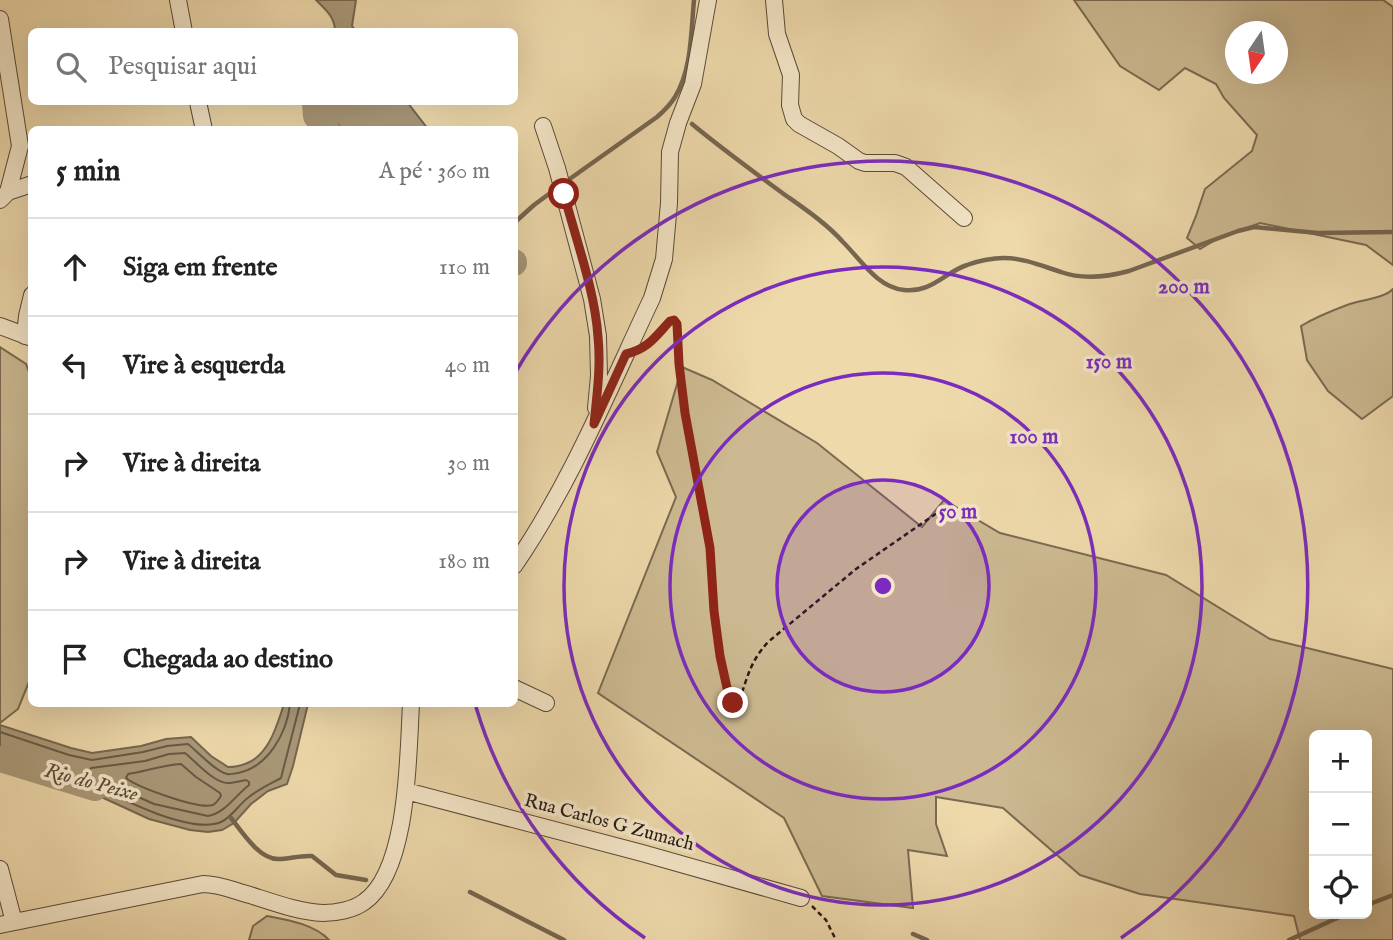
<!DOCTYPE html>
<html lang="pt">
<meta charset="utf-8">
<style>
body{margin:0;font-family:"IM FELL English",serif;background:#f2f2f2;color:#222}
.controls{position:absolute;right:21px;bottom:21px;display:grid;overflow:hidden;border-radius:10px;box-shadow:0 7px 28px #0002}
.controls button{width:63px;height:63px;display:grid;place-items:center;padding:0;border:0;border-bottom:2px solid #e0e0e0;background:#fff;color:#222;font:35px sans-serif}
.compass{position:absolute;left:1225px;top:21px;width:63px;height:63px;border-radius:50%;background:#fff;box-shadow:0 7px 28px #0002;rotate:193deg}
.stop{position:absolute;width:21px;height:21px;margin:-16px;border:5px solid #8f2418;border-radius:50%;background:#fff}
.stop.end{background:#8f2418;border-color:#fff;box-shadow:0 2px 7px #0008}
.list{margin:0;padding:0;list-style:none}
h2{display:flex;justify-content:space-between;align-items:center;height:91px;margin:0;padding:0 28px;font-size:30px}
h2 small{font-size:23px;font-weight:400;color:#767676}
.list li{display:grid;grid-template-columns:46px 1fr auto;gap:21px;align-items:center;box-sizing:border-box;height:98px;padding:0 28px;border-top:2px solid #e0e0e0}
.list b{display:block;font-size:26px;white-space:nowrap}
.list em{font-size:23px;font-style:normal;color:#767676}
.icon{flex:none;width:38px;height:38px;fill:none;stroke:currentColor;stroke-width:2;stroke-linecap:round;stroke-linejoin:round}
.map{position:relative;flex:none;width:1393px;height:940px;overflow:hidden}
.search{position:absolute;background:#fff;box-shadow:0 7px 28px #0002;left:28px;top:28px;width:490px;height:77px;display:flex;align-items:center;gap:18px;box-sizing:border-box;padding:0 24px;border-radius:10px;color:#767676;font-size:26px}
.panel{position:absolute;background:#fff;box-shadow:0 7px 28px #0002;left:28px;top:126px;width:490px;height:581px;border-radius:10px}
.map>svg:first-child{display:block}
.green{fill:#ccb991;stroke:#7a6a52;stroke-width:2;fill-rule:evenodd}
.water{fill:#aa9878;stroke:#766650;stroke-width:2}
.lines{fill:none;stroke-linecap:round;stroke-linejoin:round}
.shore{stroke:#685a46;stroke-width:2}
.stream{stroke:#766650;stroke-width:4.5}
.river{stroke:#aa9878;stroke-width:26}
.street-casing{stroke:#594a3a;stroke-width:18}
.path{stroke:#271b14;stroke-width:2.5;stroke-dasharray:5 3.5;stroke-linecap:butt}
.street{stroke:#f4e6c8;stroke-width:16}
.route{stroke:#8f2418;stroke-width:9}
.ring{fill:none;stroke:#7b2cbf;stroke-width:3.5}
.labels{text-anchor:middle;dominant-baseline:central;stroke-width:7;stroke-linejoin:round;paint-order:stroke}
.street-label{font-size:19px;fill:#271b14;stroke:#f4e6c8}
.water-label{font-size:21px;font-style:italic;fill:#5b4d3c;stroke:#f4e6c8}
.centre{fill:#7b2cbf;stroke:#f4e6c8;stroke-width:3.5}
.ring-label{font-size:21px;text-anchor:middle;font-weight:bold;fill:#7b2cbf;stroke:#f4e6c8;stroke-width:7;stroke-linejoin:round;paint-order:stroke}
</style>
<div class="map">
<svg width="1393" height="940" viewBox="0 0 1393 940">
<rect width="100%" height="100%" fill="#eed9ab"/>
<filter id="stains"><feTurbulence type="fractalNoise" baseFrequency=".00286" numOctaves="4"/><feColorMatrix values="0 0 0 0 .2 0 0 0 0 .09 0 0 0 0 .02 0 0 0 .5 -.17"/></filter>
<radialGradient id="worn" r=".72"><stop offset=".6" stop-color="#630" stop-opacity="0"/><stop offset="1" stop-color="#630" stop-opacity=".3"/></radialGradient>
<path class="green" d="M1074 0H1383L1393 7V265L1366 245 1260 223 1217 239 1200 249 1187 238 1196 216 1205 189 1252 151 1257 135 1224 98 1216 84 1185 68 1159 90 1120 66ZM1236 32H1278V74H1236Z
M1393 289V396L1362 419 1328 391 1307 360 1301 326C1316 317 1331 311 1347 305 1360 300 1385 298 1393 289Z
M0 347 26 364 32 380 31 677 18 709 0 723Z
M682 367 712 380 817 443 922 527 944 500 1000 533 1166 575 1270 639 1393 669V940H1300L1294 916 1140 894 1080 875 1003 808 936 797V824L947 856 908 850 913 908 822 896 784 818 598 693 676 497 657 452ZM1314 735H1367V914H1314Z
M267 916C288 920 314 924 329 940H249L253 926Z"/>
<path class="water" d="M316 0H356L352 26 356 31H335C335 17 325 9 316 0Z
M321 102H407L428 129H342L324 109Z
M284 704H308L293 766 287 784 268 791 251 804 234 823 222 830 208 832 190 830 149 819 58 777 0 765V725L71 748 92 753 141 746 166 739 191 737 211 756 228 767C234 767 240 766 245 764 269 756 277 725 284 704Z"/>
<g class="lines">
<path class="shore" d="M0 732 69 755 92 760 143 752 167 746 188 744C198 752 216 772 227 774 229 775 235 773 238 773 268 767 287 733 290 704
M185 753C196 762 214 783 228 783 234 783 240 781 246 780L249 782V785C235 796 225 813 208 816L154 804 107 783 89 773 91 768 145 761 169 754Z
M0 759C15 760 51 766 64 771 97 786 186 837 221 822 232 817 239 804 249 797 259 789 270 784 281 778L300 704
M181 764 196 777 220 793 221 796C218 800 217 803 213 805 199 810 137 787 126 778L128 774C146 771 163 765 181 764Z"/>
<path class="stream" d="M692 124C721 148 751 170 781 192 802 207 825 222 843 242 861 260 877 287 904 290 932 293 945 272 967 265 977 261 993 258 1004 258 1024 258 1042 266 1061 272 1083 280 1107 277 1129 271L1238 231 1254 227 1318 233 1393 232
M564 183 657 117C664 111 670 105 675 97 692 69 691 31 694 0
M514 223 534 205 557 188
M231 818C242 832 259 859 278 859 289 859 301 855 312 856L336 875 366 880
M470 892 564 940
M1367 905 1393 895
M913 934 927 940
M1289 940 1346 914"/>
<path class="river" d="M315 102 316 116 327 130
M514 262V263
M0 759 95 788"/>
<g class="street-casing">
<path id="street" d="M178 0 184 32
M774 0 777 34 791 75 790 105 794 119 799 124 838 146 859 161 865 163H895L906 167 964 218
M0 19 20 146 8 192
M198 102 204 130
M543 126 557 168 592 299 598 336 599 376 596 408
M0 200 8 192 32 184
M0 326 32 338
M25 336 27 316 32 295
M514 566C571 483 609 389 652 298L664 259 669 203 670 152 678 123 693 84 708 0
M514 688 546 703
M406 791 642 853 801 898
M0 869 14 922
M0 925 203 884C220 884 234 891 250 895 272 902 299 912 323 913 336 913 353 910 364 902 409 871 408 754 411 704"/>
</g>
<path class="path" d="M648 345 670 321H676L678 327 679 364 685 413 710 548 714 611 720 656 729 697 733 703 739 701C748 676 750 662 768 642L856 569 937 513
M812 906 826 920 836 940"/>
<use href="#street" class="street"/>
</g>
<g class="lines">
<path class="route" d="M564 194C576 240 595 291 598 337 601 366 597 395 594 424L626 354C648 349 655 337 670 321L674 320 677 324 679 364 685 413 710 548 714 611 720 656 729 697 733 703"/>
</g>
<circle cx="883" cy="586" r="106" fill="#7b2cbf" fill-opacity=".12"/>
<g class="ring">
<circle cx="883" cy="586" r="106"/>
<circle cx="883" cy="586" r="213"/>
<circle cx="883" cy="586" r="319"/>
<path d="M645 938A425 425 0 0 1 476 707M515 373A425 425 0 1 1 1121 938"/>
</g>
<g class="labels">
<g class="street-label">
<text transform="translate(609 823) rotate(15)">Rua Carlos G Zumach</text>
</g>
<g class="water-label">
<text transform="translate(91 783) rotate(15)">Rio do Peixe</text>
</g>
</g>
<circle cx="883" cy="586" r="10" class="centre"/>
<g class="ring-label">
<text x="1184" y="293">200 m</text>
<text x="1109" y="368">150 m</text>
<text x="1034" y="443">100 m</text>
<text x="958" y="518">50 m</text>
</g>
<rect width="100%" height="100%" filter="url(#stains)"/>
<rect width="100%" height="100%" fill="url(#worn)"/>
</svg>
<div class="controls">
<button>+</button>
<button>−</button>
<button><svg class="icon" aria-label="locate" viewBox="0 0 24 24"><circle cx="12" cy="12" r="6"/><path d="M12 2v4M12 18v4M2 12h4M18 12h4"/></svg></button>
</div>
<svg class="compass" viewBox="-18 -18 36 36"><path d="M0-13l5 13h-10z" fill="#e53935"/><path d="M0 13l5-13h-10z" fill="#767676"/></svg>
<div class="stop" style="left:564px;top:194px"></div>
<div class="stop end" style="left:733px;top:703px"></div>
<div class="search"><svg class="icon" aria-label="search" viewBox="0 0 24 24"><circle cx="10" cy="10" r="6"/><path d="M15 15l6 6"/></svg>Pesquisar aqui</div>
<section class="panel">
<h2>5 min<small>A pé · 360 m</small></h2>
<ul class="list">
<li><svg class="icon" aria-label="ahead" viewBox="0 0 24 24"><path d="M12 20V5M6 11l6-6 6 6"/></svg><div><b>Siga em frente</b></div><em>110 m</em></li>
<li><svg class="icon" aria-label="left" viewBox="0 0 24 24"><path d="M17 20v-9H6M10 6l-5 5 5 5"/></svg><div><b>Vire à esquerda</b></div><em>40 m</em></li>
<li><svg class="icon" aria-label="right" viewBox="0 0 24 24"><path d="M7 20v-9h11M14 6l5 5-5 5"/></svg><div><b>Vire à direita</b></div><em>30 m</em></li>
<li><svg class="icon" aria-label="right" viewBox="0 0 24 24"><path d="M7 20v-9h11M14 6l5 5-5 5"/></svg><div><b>Vire à direita</b></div><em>180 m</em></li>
<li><svg class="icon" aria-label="arrive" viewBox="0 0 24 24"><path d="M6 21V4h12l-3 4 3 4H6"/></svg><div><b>Chegada ao destino</b></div></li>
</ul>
</section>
</div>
